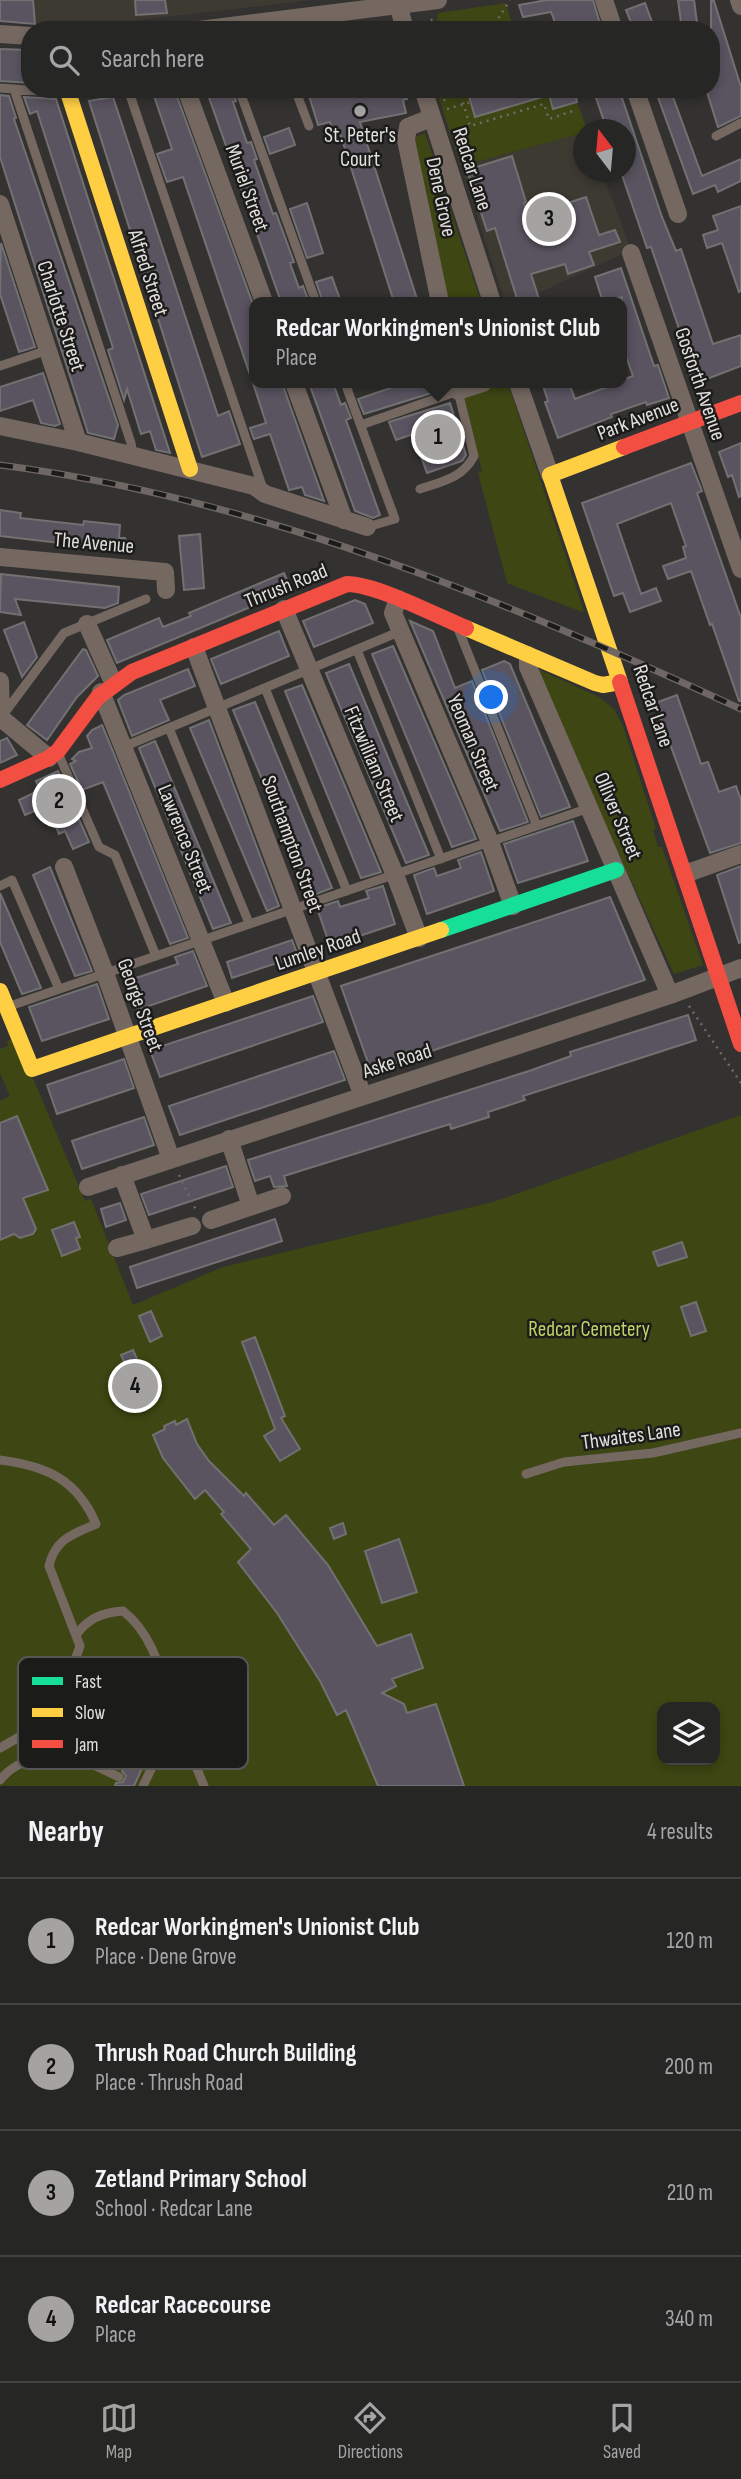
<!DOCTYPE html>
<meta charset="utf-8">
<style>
body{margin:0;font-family:"Sofia Sans Condensed",sans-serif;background:#2e2e2d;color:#f1f3f6}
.controls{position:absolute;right:21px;bottom:21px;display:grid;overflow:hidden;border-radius:14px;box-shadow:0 4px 10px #0003}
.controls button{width:63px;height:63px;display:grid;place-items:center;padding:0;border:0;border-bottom:2px solid #424342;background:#262625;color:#f1f3f6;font:35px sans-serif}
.compass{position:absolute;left:573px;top:119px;width:63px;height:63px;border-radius:50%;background:#262625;box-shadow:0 4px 10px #0003;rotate:344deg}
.you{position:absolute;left:492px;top:698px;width:24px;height:24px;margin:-18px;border:5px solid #fff;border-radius:50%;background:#1a73e8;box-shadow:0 0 0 10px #1a73e833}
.badge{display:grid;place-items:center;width:46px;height:46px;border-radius:50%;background:#a4a3a1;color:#111;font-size:23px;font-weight:700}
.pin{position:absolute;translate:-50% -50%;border:4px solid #fff;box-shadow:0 2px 7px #0006}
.popup{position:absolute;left:249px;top:297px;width:378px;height:91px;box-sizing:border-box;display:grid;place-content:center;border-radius:14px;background:#262625;filter:drop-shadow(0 2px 5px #0005);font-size:23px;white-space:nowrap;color:#a4a5a7}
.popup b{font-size:26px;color:#f1f3f6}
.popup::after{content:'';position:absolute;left:50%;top:100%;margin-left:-14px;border:14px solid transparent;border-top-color:#262625}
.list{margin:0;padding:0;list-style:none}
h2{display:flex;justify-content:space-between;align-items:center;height:91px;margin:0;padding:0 28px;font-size:30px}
h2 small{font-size:23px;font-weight:400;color:#a4a5a7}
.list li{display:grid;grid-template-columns:46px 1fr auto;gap:21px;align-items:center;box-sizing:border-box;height:126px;padding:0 28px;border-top:2px solid #424342}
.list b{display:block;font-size:26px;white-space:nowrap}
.list p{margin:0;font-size:23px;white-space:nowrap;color:#a4a5a7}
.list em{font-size:23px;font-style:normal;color:#a4a5a7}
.icon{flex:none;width:38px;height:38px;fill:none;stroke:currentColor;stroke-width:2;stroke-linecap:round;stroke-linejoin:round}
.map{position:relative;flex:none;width:741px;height:1786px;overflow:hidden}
.search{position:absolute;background:#262625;box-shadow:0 4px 10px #0003;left:21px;right:21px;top:21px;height:77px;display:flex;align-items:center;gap:18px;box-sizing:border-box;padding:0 24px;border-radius:28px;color:#a4a5a7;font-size:26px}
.sheet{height:595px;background:#262625}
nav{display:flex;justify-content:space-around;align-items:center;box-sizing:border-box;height:98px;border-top:2px solid #424342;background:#262625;font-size:19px;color:#a4a5a7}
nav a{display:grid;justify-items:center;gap:4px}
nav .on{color:#a4a3a1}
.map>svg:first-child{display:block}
.built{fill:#3d3a32}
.green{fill:#3e4613;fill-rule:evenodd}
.building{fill:#595460;stroke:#727172;stroke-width:2}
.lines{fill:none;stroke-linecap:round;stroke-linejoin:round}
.path{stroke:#736a66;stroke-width:2.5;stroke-dasharray:2 5;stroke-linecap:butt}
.lane{stroke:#746861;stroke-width:9}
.street{stroke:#746861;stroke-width:18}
.fast{stroke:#16e098;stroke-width:16}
.slow{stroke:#ffcf43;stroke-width:16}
.jam{stroke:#f24e42;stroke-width:16}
.rail-casing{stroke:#6e6763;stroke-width:7}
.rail{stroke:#1b1b19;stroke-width:4.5;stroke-dasharray:13;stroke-linecap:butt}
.poi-dot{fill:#a4a3a1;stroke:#1b1b19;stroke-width:2.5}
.labels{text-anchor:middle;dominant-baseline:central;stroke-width:5;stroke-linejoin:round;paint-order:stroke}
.poi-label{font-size:21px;fill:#e1e0de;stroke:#1b1b19}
.street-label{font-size:21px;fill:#e1e0de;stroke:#1b1b19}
.park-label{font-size:21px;fill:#bfd363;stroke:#1b1b19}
.key{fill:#1b1b19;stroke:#565654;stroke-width:2}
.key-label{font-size:19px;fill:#e1e0de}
</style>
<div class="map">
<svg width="741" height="1786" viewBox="0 0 741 1786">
<rect width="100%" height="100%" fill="#333231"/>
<path class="built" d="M0 0H312L85 26 0 21Z
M583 133 584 172H602L631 250 519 302H505L461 166Z"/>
<path class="green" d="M506 3 514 30H434L438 13Z
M436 89H478L468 93 476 117 549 95 553 109 577 102 587 129 584 130 583 133 461 166Z
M425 133 481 302H446L413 138Z
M498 383H508L584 611 582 612 507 583 478 473 482 471 464 399V394Z
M538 669 599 697 614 709 623 726 656 829 653 830 658 847H662L703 965 674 974 546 696Z
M16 1038 85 1201 91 1199 133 1305 223 1267 493 1202 741 1115V1786H0V1101L10 1096 0 1073V1049L8 1046 7 1041ZM662 1707H715V1760H662Z"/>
<path class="building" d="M0 0H33L35 24 0 21Z
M135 0H165L167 13 136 15Z
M547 0H593L602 30H558L551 12 523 17 519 5Z
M678 0H694L698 30H682Z
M711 1H714L741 87V116L718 127 706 89H711Z
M645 3 655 30H634L626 10Z
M0 49 30 50V83L0 81Z
M206 89H232L236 101 233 102 247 143 251 142 257 159 254 160 273 214 276 213 294 262 290 263 299 288 303 286 309 302H281Z
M307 89H405L407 99 403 100 406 113 360 122 418 302H394L338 127 332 129 330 122 318 125Z
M480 89H574L577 102 553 109 549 95 475 117 468 93Z
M593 89H619L662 217 676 251 681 249 713 344 741 335V366L694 384 684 357 688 355 651 247 647 248 621 172H626V130H607Z
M655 89H670L702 176 741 159V181L718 192 715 185 693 194Z
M175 91 254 307V381H252L183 177 167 182 157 154 172 149 153 93Z
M0 95 9 96 16 118 14 119 118 425 114 439 88 433 0 157Z
M24 97 56 99 170 453 156 450 150 431 141 434 127 389 124 400 108 350 113 348 37 111 30 114Z
M113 97 218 416 229 411 240 444 202 457 89 101Z
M289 128 295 145 270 154 264 137Z
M512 156 526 202 524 203 531 225 561 215 559 210 569 206 568 203 586 197 599 235 615 230 620 242 589 252 594 265 568 274 565 264 531 274 540 302H518L495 228 487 231 467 170Z
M307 203 323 253 307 258 290 209Z
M741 206V291L739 292 722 243 707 248 703 235 718 230 713 216Z
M1 243 35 347 19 352 0 294Z
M621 268 654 366 658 365 669 398 647 405 646 402 611 414 612 417 558 438 545 402 548 401 542 383H569L575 399 607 387V385L613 383H622V380L633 376 622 345V297L603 302 595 277Z
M332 277 341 302H323L316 282Z
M43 373 60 424 55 426 41 423 33 400 0 411V387Z
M253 383H282L324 501 305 495 302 487 289 490 270 434 254 439 250 428 266 423Z
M309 383H333L341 405 345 403 351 418 346 420 380 515 373 518 355 511Z
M405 383H436L438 391 364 414 358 399Z
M450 403 466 455 462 461 427 473 413 434 396 440 389 422Z
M741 443V496L739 497 732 475 728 477 719 452Z
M691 463 702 491 697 493 741 618V701H739L712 624 710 625 691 571 668 579 663 566 686 558 683 547 686 546 671 503 617 524 641 594 656 588 661 601 630 612 623 593 614 596 582 503Z
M0 510 21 513 20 518 83 525 84 521 120 525 119 538H125L129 551 0 536Z
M200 534 204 588 184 590 179 536Z
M284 573 291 590 117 663 107 640 159 618 163 627 191 616 189 613Z
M1 574 119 587 118 603 105 608 15 599 21 615 0 612Z
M355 600 365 604 373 623 314 647 303 621Z
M410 621 433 631 455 688 472 681 528 822 500 831Z
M24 622 37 657 22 677 4 630Z
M279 631 289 656 221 684 211 659Z
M393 646 466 815 476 839 452 847 372 654Z
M83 649 86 650 98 676 77 697 47 740 27 725Z
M504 661 510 664 570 807 541 817 482 670Z
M349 664 429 855 406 863 326 673Z
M188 669 195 686 160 700 169 720 132 736 118 700 124 695Z
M302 685 345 786 381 872 361 878 285 691Z
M677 695 701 764 708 762 719 792 736 786 741 800V843L710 853 655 703Z
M255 702 332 888 311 896 233 710Z
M209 720 279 906 267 911 190 728Z
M102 725 114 754 188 938 170 944 103 782 82 790 70 764 76 761 72 759 79 752 92 748 87 736 92 730Z
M7 738 17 755 0 763V741Z
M155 741 231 923 213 929 139 748Z
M58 771 89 842 73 849 65 831 59 834 47 806 25 815 19 800 40 790 36 781Z
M573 821 588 861 518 883 504 844Z
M481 852 494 891 427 914 414 875 434 868 437 876 461 868 458 860Z
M741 866V942L739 943 717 875Z
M50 867 92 971 75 976 33 875Z
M383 886 395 924 330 946 317 908 338 901 340 907 369 898 366 891Z
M0 893 41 988 22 994 0 942Z
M610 897 645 980 371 1071 341 986Z
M292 940 298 956 232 978 227 962Z
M193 951 207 986 137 1010 127 981 178 964 175 957Z
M97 984 109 1019 42 1041 29 1007Z
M313 996 323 1022 160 1077 150 1050Z
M688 1015 696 1040 523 1096 525 1100 488 1112 489 1117 451 1129 450 1124 284 1176 287 1186 274 1187 270 1176 255 1181 248 1160 529 1071 571 1056 570 1052Z
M334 1051 345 1080 180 1135 169 1106Z
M124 1059 134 1088 57 1114 47 1085Z
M17 1116 48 1190 23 1198 36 1229 33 1234 20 1238 14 1234 0 1240V1123Z
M144 1117 154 1145 82 1169 72 1141Z
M226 1166 233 1187 149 1215 141 1194Z
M120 1203 126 1220 106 1227 101 1209Z
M275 1219 282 1241 137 1288 130 1267Z
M74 1222 80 1237 76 1238 80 1249 62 1256 52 1230Z
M682 1242 687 1257 658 1266 653 1252Z
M696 1302 706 1331 691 1336 681 1307Z
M151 1311 162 1336 150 1342 139 1316Z
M255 1337 285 1416 281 1418 300 1449 280 1461 264 1436 275 1429 242 1342Z
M133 1350 144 1374 132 1379 121 1355Z
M187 1419 197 1444 209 1461 244 1496 246 1493 274 1525 286 1515 328 1565 377 1646 411 1634 423 1668 392 1679 396 1686 382 1693 404 1704 407 1713 436 1704 464 1786H378L346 1710 337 1715 320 1681 277 1613 238 1562 251 1549 221 1514 224 1512 205 1490 195 1499 163 1458 153 1435 165 1429 164 1426 175 1421 176 1425Z
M343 1523 346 1534 334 1539 330 1528Z
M399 1539 417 1592 382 1603 365 1551Z
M137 1713 150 1745 139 1749 144 1764 134 1786H115L116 1783 123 1782 126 1776 122 1771 124 1766 107 1724Z"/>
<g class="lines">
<path class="path" d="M431 19 440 30
M429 30 435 23
M491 30 510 0
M459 89 470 126 544 104 549 119 576 110
M444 101 452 89
M447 109 471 102
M689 1006 741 1083
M179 1175 196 1210"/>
<path class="lane" d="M0 88 67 93 118 89
M14 89 131 443 133 456
M128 89 263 489
M239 89 316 302
M295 89 309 126
M716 136 741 123
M0 366 48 350
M345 383 395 519 367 527
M361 425 458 391 474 456C463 478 441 482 420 489
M459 631 537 826
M357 650 441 859
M265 688 347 891
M3 715 64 633 146 599
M169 728 249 923
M123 747 401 631
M58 753 99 847 115 855 156 956
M0 886 12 880 59 989
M7 1007 589 808
M0 1460C46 1466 77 1479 96 1524 73 1534 55 1539 49 1566L80 1646 58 1707 50 1719 0 1748
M526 1474 564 1462 653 1453 741 1433
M77 1634C88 1618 104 1612 123 1611 155 1635 163 1681 176 1717L143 1786
M176 1717 204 1786
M0 1780C14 1762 39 1756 60 1749L119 1777"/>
<path class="street" d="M397 0 405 30
M604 0 614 30
M739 0 741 6
M199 30 438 0
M0 34 30 36
M186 89 264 302
M423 89 492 302
M635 89 678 214
M431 118 408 127 406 140 440 302
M0 204 78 442
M631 253 741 569
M294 383 344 520
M457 383 458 391 483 383
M518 383 550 475
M0 426 78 442 254 486 265 494 367 527
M0 557 165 572 166 590
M398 599 393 613 490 842 513 906
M284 609 395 875 419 938
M87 624 113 682
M194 647 363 1096
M528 655V667L670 995
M0 681 1 718 49 758
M101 692 226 1003
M64 867 105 973 171 1159
M685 874 741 854
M229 1139 251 1206
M88 1187 670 995 741 968
M211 1220 282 1196
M146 1240 192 1226
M117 1248 146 1240 122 1175"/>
<path class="fast" d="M441 930 616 870"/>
<path class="slow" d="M67 89 190 469
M466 628 595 683 603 685 620 682 550 475 624 447
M0 991 32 1069 441 930"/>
<path class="jam" d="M624 447 741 403
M620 682 741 1044
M0 780 49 758 58 751 98 697 132 672 347 584C376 584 437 616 466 628"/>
<g class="rail-casing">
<path id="rail" d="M0 465C262 499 503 600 741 709"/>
</g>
<use href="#rail" class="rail"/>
</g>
<circle class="poi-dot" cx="360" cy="111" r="7"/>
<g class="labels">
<g class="poi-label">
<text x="360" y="135">St. Peter's<tspan x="360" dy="24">Court</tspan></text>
</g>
<g class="street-label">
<text transform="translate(472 169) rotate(72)">Redcar Lane</text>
<text transform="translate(247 188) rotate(70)">Muriel Street</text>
<text transform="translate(441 197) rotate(78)">Dene Grove</text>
<text transform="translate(148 273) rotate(72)">Alfred Street</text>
<text transform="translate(61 316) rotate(72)">Charlotte Street</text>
<text transform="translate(700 384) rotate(71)">Gosforth Avenue</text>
<text transform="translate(638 419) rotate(-21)">Park Avenue</text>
<text transform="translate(94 543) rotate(5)">The Avenue</text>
<text transform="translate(286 586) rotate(-22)">Thrush Road</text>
<text transform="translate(653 706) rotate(71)">Redcar Lane</text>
<text transform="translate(473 743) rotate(67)">Yeoman Street</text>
<text transform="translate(374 764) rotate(67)">Fitzwilliam Street</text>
<text transform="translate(618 816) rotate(67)">Olliver Street</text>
<text transform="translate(185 839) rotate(68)">Lawrence Street</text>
<text transform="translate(292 844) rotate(70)">Southampton Street</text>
<text transform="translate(318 950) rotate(-19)">Lumley Road</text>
<text transform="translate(140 1005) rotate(70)">George Street</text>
<text transform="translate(397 1061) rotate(-18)">Aske Road</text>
<text transform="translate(631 1436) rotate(-8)">Thwaites Lane</text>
</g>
<g class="park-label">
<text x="589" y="1329">Redcar Cemetery</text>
</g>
</g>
<rect x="18" y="1657" width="230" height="112" rx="10" class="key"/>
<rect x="32" y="1677" width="31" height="8" fill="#16e098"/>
<rect x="32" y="1708" width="31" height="9" fill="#ffcf43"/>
<rect x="32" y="1740" width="31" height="8" fill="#f24e42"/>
<g class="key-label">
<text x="75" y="1688">Fast</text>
<text x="75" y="1719">Slow</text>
<text x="75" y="1751">Jam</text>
</g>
</svg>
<div class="controls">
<button><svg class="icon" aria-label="layers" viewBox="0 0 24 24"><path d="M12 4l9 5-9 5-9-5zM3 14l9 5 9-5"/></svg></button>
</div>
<svg class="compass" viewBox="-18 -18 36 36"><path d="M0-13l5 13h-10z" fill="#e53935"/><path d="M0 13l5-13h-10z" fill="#a4a5a7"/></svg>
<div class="you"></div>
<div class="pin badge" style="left:438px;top:437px">1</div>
<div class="popup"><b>Redcar Workingmen's Unionist Club</b>Place</div>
<div class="pin badge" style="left:59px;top:801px">2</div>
<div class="pin badge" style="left:549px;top:219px">3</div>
<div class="pin badge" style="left:135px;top:1386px">4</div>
<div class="search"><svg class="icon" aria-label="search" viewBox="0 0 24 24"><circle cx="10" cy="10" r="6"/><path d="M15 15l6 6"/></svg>Search here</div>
</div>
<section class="sheet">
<h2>Nearby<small>4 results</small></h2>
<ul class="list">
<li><span class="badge">1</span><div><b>Redcar Workingmen's Unionist Club</b><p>Place · Dene Grove</p></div><em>120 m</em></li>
<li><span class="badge">2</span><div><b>Thrush Road Church Building</b><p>Place · Thrush Road</p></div><em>200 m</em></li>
<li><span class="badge">3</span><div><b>Zetland Primary School</b><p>School · Redcar Lane</p></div><em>210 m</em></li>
<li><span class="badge">4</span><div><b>Redcar Racecourse</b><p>Place</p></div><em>340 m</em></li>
</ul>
</section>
<nav>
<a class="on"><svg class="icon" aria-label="map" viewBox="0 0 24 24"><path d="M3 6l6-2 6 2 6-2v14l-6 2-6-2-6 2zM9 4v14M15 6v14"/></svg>Map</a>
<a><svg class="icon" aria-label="directions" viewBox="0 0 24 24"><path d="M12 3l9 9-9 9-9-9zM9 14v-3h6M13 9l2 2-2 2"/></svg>Directions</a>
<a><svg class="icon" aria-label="saved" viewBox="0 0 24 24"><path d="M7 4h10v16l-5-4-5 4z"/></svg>Saved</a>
</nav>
